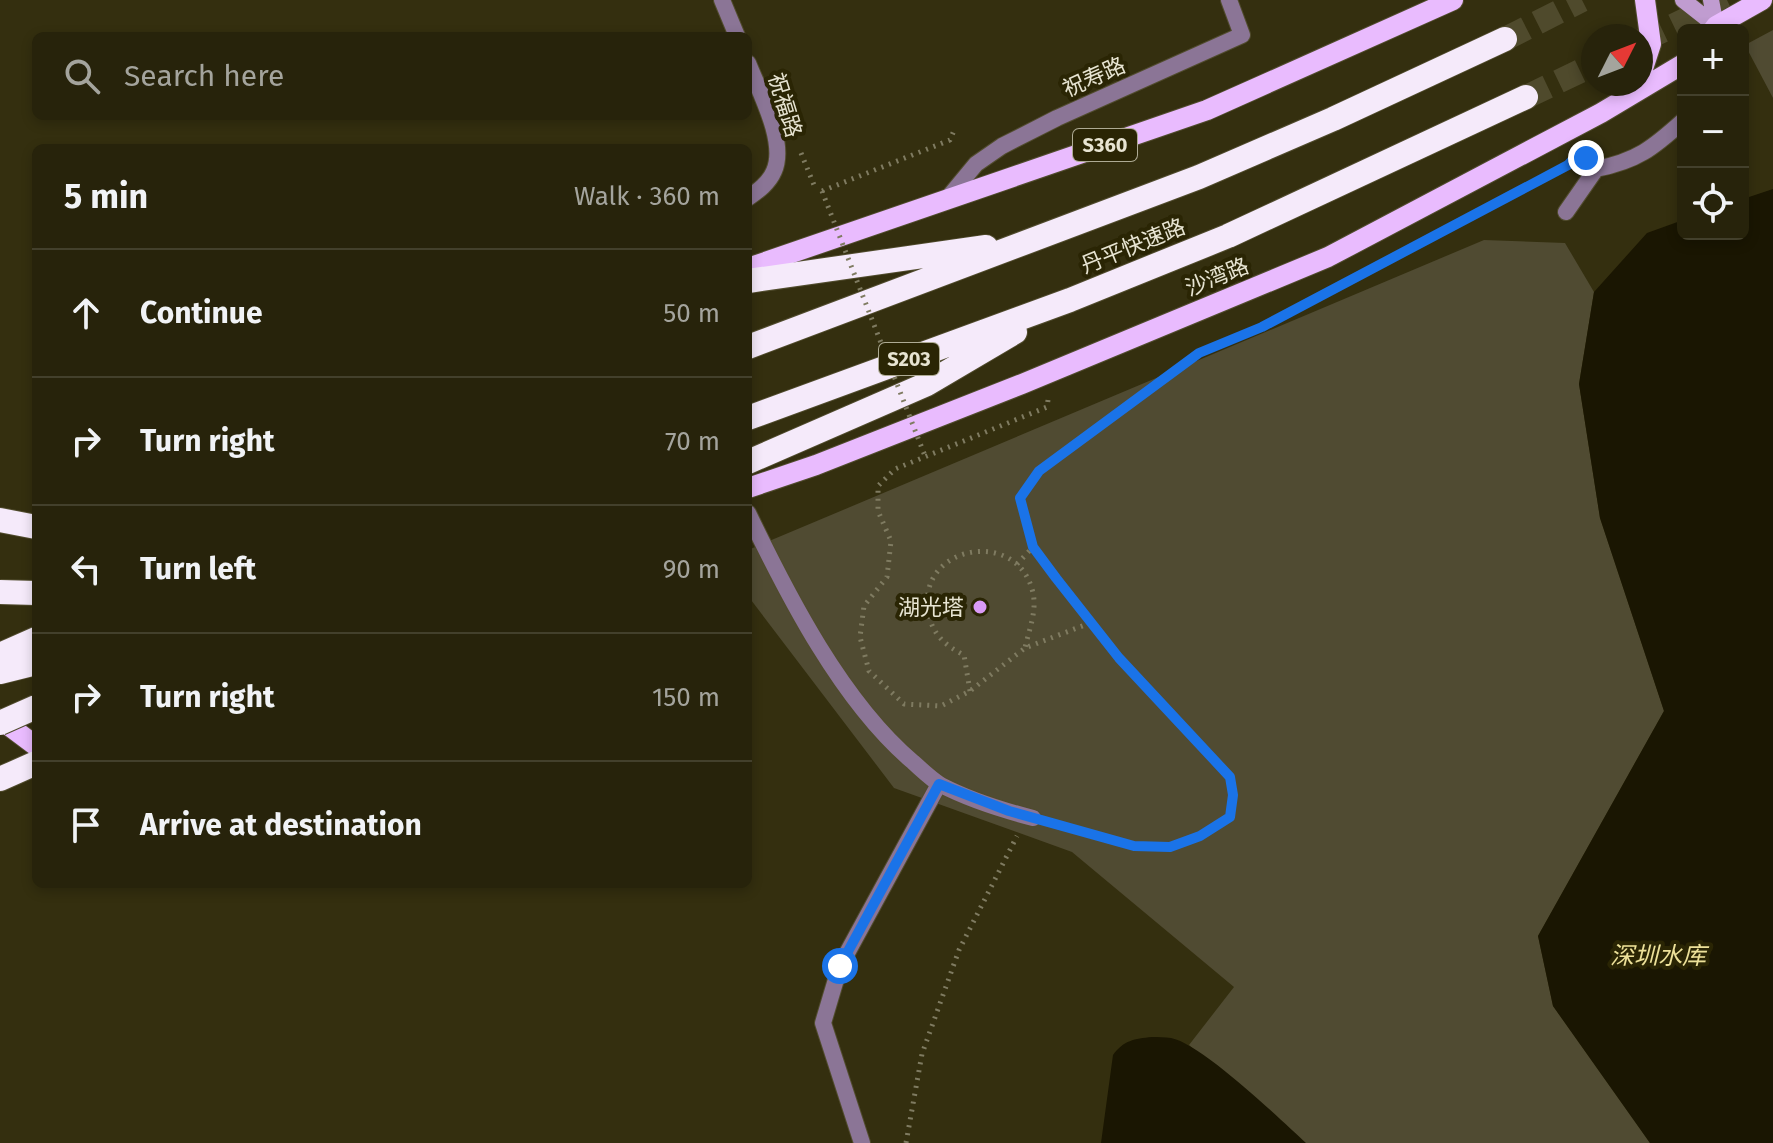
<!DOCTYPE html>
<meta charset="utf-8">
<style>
body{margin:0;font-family:"Fira Sans","Noto Sans SC",sans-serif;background:#2f2b14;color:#f1f3f6}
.controls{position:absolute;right:24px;top:24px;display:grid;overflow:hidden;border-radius:12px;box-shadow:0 4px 12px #0003}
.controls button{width:72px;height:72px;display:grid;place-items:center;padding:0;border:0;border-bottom:2px solid #43402c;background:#27230b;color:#f1f3f6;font:40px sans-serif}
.compass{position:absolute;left:1581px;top:24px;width:72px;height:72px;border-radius:50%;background:#27230b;box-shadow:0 4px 12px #0003;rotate:48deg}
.stop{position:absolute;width:24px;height:24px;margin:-18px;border:6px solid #1a73e8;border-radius:50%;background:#fff}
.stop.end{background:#1a73e8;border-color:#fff;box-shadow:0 2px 8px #0008}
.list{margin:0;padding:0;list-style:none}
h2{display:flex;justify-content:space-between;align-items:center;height:104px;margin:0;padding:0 32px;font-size:34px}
h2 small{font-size:26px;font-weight:400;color:#a4a49d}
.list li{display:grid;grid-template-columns:52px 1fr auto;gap:24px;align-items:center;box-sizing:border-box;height:128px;padding:0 32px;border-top:2px solid #43402c}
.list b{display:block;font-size:30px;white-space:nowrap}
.list em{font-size:26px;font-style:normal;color:#a4a49d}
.icon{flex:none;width:44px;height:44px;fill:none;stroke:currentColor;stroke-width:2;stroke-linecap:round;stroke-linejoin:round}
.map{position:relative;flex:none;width:1773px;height:1143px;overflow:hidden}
.search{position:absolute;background:#27230b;box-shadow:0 4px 12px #0003;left:32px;top:32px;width:720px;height:88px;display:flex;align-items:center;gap:20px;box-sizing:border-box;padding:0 28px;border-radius:12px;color:#a4a49d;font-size:30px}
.panel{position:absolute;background:#27230b;box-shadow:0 4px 12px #0003;left:32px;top:144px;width:720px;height:744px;border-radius:12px}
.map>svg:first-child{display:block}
.green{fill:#504b32}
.water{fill:#1a1602}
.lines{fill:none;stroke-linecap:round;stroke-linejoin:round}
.highway-tunnel{stroke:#4f4a2c;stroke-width:24;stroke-dasharray:24 12;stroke-linecap:butt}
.lane-casing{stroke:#514c2e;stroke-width:18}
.street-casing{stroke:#514c2e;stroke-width:18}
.secondary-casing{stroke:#514c2e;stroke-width:18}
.primary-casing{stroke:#514c2e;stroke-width:22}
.highway-casing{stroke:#514c2e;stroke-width:26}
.path{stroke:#7f7b61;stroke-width:5;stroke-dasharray:2 6;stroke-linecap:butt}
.lane{stroke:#8b7596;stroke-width:16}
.street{stroke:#8b7596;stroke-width:16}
.secondary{stroke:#c09cd0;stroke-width:16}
.primary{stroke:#e9bbfe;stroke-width:20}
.highway{stroke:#f5eafa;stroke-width:24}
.highway-bridge-casing{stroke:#514c2e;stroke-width:26;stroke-linecap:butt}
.path-bridge{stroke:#7f7b61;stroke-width:5;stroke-dasharray:2 6;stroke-linecap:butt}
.highway-bridge{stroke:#f5eafa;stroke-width:24}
.route{stroke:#1a73e8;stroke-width:10}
.poi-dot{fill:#da9af6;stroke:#2a2504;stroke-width:3}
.labels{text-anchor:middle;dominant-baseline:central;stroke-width:8;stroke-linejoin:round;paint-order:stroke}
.shield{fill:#2a2504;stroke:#aeab94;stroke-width:2}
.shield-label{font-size:20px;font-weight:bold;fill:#e7e4d2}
.street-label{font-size:22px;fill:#e7e4d2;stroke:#2a2504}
.poi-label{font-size:22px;fill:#e7e4d2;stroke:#2a2504;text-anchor:end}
.water-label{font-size:24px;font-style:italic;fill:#ede199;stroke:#2a2504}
</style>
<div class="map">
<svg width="1773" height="1143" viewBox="0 0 1773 1143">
<rect width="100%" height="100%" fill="#342f0f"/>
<path class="green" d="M1773 30V98L1745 45Z
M1484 240 1565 243 1594 292 1579 384 1600 518 1664 711 1538 936 1553 1006 1650 1143H1305L1189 1045 1234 987 1072 852 894 788 748 596V550Z"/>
<path class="water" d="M1773 189V1143H1650L1553 1006 1538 936 1664 711 1600 518 1579 384 1594 292 1647 233 1683 220V234H1743V199Z
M1152 1037C1158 1037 1165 1037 1171 1038 1202 1044 1280 1119 1306 1143H1101L1113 1055C1124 1040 1134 1039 1152 1037Z"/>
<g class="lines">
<path class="highway-tunnel" d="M1505 39 1582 0
M1641 41 1727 0
M1526 97 1593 65"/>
<g class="lane-casing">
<path id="lane" d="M1580 152 1596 169C1637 161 1653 148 1683 121
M1566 212 1596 169
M748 513C788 596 842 702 913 762 922 770 931 779 941 785 970 800 1002 810 1033 818
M862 1143 823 1023 840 966 939 784"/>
</g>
<g class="street-casing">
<path id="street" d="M722 0 737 36
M748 63C759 91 787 142 774 171 769 183 758 191 748 198
M947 199 976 164 1002 146 1057 118 1242 35 1229 0"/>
</g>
<g class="secondary-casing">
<path id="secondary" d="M1683 0 1716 26
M1711 0 1716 26"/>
</g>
<g class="primary-casing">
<path id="primary" d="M1713 30 1716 26 1762 0
M1641 75 1651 44 1645 0
M748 268 1207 110 1453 0
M748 488 816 465 1022 384 1328 257 1601 113 1683 64
M0 719 36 746"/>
</g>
<g class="highway-casing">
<path id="highway" d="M748 281 986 247
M748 347 1199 177 1333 119 1505 39
M748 418 1070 300 1228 236 1526 97
M748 462 927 384 1015 332
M0 520 36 527
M0 655 36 639
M0 672 36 663
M0 779 36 763"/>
</g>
<path class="path" d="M801 153 814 185
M822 191 950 140 955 128
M1048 400 1047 407 895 469 878 486V511L891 541 887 577 864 606 860 637 869 671 904 704 941 706 970 691 1025 648 1090 623
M1017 564 1033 547
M970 691 964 655C946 646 933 635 929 615 913 546 1018 525 1033 593 1037 611 1029 630 1025 648
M1053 824C1089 834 1132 853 1169 847 1191 844 1212 828 1230 817L1233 795 1230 777 1119 658 1056 578 1033 547 1020 498 1039 471 1199 353 1262 327 1567 166
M906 1143 922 1054 959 950 1017 836"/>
<use href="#lane" class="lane"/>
<use href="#street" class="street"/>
<use href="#secondary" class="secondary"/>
<use href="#primary" class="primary"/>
<use href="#highway" class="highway"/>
<g class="highway-bridge-casing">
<path id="highway-bridge" d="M0 592 36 593
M0 723 36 707"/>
</g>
<path class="path-bridge" d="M822 191 925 456"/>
<use href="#highway-bridge" class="highway-bridge"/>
</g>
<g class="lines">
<path class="route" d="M840 966 939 784 1009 811 1134 846 1170 847 1200 836 1230 817 1233 795 1230 777 1119 658 1056 578 1033 547 1020 498 1039 471 1199 353 1262 327 1568 165 1580 152 1586 158"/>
</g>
<circle class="poi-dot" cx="980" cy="607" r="8"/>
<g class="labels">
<g class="shield">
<rect x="1073" y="129" width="64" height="32" rx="6"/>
<rect x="879" y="343" width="60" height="32" rx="6"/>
</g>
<g class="shield-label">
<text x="1105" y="145">S360</text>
<text x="909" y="359">S203</text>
</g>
<g class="street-label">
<text transform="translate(1094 77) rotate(-24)">祝寿路</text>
<text transform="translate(785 105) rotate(73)">祝福路</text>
<text transform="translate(1133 246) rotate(-22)">丹平快速路</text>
<text transform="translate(1217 277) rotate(-22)">沙湾路</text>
</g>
<g class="poi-label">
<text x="964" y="607">湖光塔</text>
</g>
<g class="water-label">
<text x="1658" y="956">深圳水库</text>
</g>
</g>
</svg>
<div class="controls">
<button>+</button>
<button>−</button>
<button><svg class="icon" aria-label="locate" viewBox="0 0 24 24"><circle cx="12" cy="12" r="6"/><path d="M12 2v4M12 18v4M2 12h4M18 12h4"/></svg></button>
</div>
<svg class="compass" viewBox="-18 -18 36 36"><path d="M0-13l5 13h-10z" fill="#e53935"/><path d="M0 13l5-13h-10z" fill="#a4a49d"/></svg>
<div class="stop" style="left:840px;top:966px"></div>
<div class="stop end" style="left:1586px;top:158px"></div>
<div class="search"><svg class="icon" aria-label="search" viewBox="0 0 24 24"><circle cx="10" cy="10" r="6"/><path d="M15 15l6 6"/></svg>Search here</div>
<section class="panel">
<h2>5 min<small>Walk · 360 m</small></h2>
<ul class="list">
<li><svg class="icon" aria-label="ahead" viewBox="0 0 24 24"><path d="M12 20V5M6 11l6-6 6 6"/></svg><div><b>Continue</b></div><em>50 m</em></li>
<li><svg class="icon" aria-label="right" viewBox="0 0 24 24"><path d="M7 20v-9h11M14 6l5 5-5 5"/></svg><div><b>Turn right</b></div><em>70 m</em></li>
<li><svg class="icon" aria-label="left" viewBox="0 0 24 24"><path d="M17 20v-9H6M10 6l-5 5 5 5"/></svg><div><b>Turn left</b></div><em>90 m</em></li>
<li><svg class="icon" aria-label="right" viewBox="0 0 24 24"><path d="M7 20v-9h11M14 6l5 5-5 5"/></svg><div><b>Turn right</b></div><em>150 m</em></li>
<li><svg class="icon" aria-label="arrive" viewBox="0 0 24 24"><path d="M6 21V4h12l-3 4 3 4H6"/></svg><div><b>Arrive at destination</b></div></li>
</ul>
</section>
</div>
